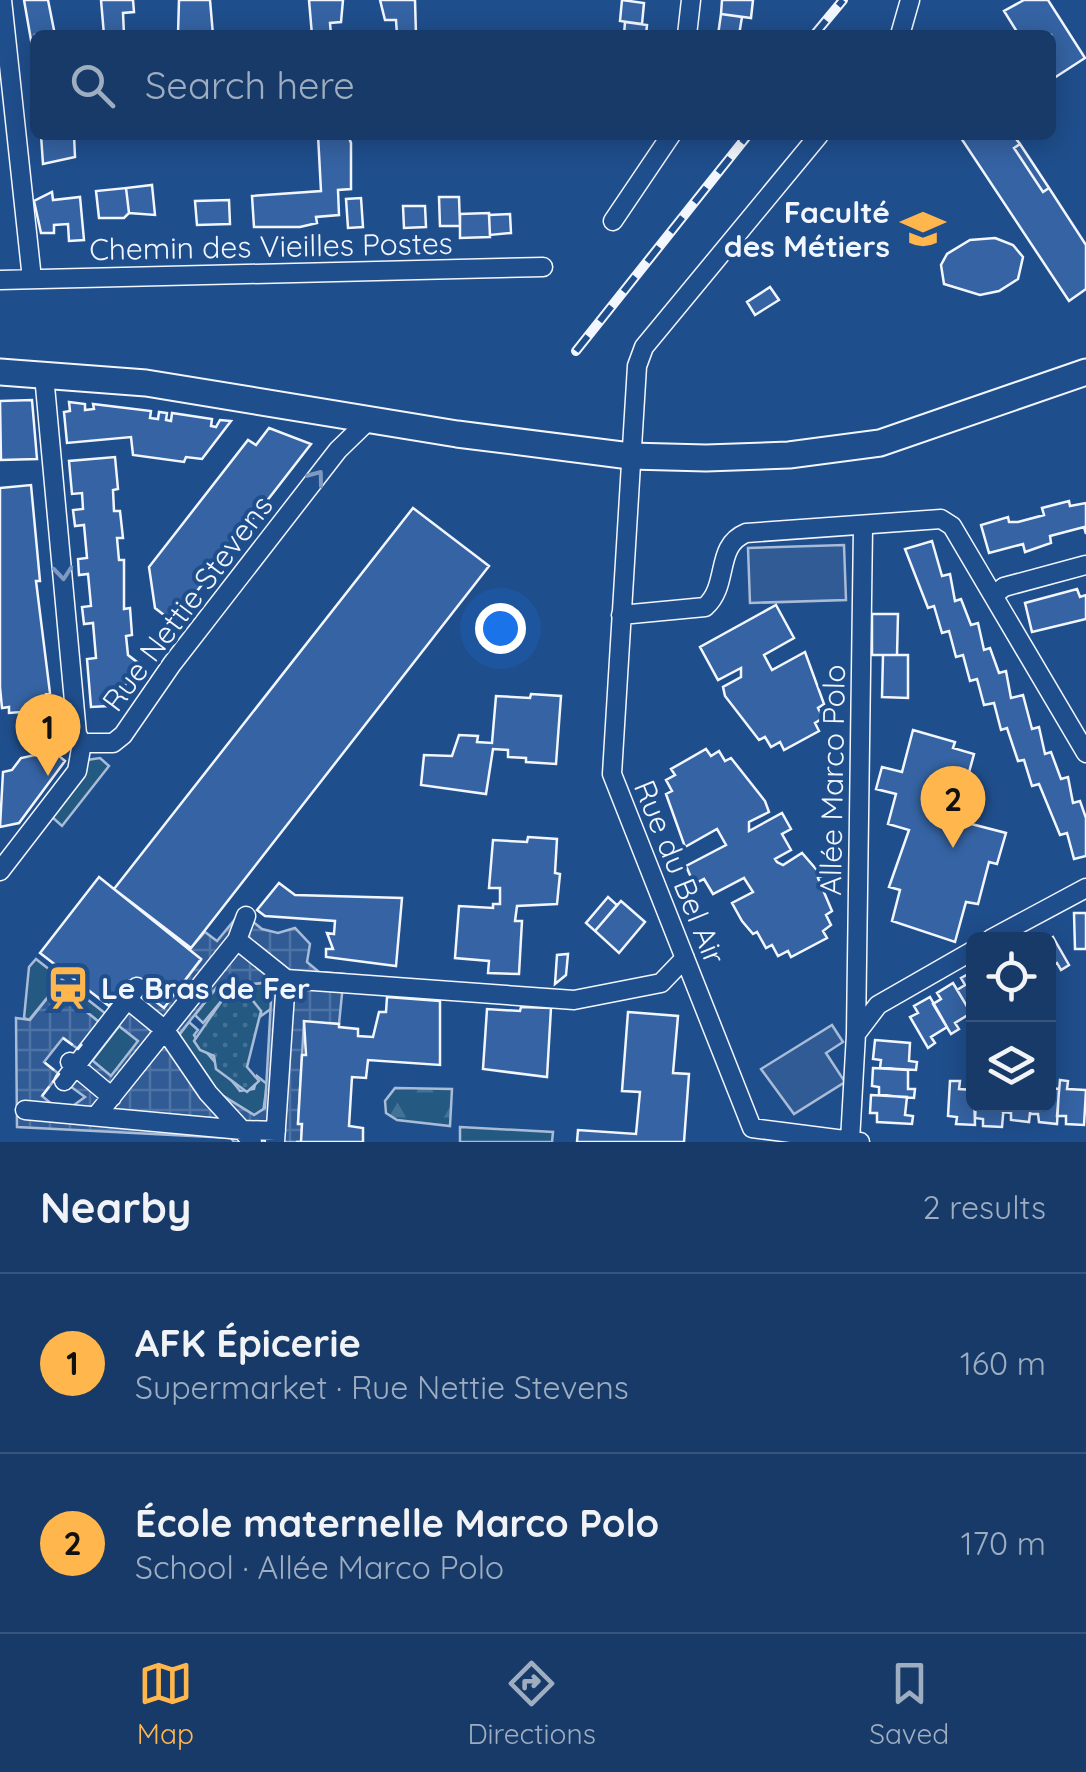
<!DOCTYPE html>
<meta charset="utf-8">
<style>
body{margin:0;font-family:Quicksand,sans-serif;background:#20416f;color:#f1f3f6}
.controls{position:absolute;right:30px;bottom:30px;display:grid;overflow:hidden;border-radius:15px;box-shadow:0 5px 25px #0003}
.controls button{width:90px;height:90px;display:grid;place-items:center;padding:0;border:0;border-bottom:2px solid #36547d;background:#173a69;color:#f1f3f6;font:50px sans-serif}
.you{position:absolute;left:500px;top:628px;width:35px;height:35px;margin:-25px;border:8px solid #fff;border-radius:50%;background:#1a73e8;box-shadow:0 0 0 15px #1a73e833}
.badge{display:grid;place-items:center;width:65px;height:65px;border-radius:50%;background:#ffb74d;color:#111;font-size:32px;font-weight:700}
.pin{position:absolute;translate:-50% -82px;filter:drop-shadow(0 2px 5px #0008)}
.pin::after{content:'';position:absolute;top:52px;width:35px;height:30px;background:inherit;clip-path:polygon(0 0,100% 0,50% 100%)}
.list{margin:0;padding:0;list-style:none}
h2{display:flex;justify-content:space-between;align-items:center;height:130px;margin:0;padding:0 40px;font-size:42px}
h2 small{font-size:32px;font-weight:400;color:#9eadc0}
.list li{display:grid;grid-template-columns:65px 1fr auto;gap:30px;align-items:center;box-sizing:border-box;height:180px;padding:0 40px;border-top:2px solid #36547d}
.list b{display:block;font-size:38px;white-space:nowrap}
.list p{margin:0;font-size:32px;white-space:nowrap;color:#9eadc0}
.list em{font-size:32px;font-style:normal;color:#9eadc0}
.icon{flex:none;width:55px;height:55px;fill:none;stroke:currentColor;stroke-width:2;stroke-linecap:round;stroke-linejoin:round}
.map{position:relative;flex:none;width:1086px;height:1142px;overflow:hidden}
.search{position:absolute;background:#173a69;box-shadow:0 5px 25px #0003;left:30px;right:30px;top:30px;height:110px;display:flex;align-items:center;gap:25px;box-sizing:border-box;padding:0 35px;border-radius:15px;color:#9eadc0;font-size:38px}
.sheet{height:490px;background:#173a69}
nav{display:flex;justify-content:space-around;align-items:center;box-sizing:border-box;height:140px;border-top:2px solid #36547d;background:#173a69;font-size:28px;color:#9eadc0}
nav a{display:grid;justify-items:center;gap:5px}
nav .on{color:#ffb74d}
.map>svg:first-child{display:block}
.green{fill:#245a82;stroke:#a8bbd7;stroke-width:2.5}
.forest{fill:url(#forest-firs);stroke:#a8bbd7;stroke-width:2.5}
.park{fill:url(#park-dots);stroke:#a8bbd7;stroke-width:2.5}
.parking{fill:#305b95;stroke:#a8bbd7;stroke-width:2.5}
.plaza{fill:url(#plaza-grid);stroke:#a8bbd7;stroke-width:2.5;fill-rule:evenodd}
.building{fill:#3563a3;stroke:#f2f6ff;stroke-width:2.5}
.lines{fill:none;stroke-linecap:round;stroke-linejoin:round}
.street-casing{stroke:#f2f6ff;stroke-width:21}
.secondary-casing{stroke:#f2f6ff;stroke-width:29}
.street{stroke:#1f4e8c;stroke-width:18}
.secondary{stroke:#1f4e8c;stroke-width:25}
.rail-casing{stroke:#f2f6ff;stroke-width:10}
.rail{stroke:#1f4e8c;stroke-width:6;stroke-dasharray:19;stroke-linecap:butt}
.fence{stroke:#f2f6ff;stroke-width:2.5;stroke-dasharray:12 5;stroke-linecap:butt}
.oneway{stroke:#7e9ac0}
.labels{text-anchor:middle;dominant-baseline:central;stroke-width:8;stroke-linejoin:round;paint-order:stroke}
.poi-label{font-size:30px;font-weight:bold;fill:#f2f6ff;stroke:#1f4e8c;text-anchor:end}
.street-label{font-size:30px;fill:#f2f6ff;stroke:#1f4e8c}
</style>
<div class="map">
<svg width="1086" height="1142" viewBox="0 0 1086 1142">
<defs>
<pattern id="forest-firs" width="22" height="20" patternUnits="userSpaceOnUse" patternTransform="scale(2.5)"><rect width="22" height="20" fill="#245a82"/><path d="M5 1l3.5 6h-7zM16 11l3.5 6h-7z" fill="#447295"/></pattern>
<pattern id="park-dots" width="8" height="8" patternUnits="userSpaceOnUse" patternTransform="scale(2.5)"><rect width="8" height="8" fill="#245a82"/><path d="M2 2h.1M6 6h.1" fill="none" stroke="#447295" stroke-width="1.8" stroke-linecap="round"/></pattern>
<pattern id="plaza-grid" width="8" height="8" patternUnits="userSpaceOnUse" patternTransform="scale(2.5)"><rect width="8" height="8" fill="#305b95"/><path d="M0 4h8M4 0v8" fill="none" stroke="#4e73a5"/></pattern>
</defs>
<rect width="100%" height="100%" fill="#1f4e8c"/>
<path class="green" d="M100 758 109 766 62 826 51 816 87 760Z
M36 959 106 1014 99 1022 56 987 29 1020 24 1018 29 967Z
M273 982 272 1008 261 1016V1011L223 999 203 1023 195 1015 217 987Z
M189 1022 198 1030 194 1035C206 1055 225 1071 240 1091L254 1089 257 1076 267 1084 263 1113 254 1115 212 1089 177 1038Z
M119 1026 139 1041 111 1076 92 1061Z
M460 1127 553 1132 552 1142H460Z"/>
<path class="forest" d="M395 1088 452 1089 450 1126 397 1120 386 1113 385 1101Z"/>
<path class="park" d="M241 993 250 997 261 1011 247 1067 259 1081 247 1092 216 1069 214 1056 200 1050 194 1041 223 999Z"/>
<path class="parking" d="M844 545 846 600 750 603 748 548Z
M832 1025 843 1042 826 1053 845 1082 794 1114 761 1069Z"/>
<path class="plaza" d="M241 912 262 929 278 933 295 928 310 944 307 962 319 972 344 974 339 1024 304 1022 298 1123 302 1124 301 1142H234L231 1138 17 1127 16 1018 30 1020 56 987 99 1022 78 1049 63 1038 44 1062 59 1074 42 1096 54 1106 74 1105 85 1097 59 1078 132 983 164 1007 201 960 189 950 205 932 217 941ZM272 982 265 1108 254 1115 212 1089 177 1037 217 987ZM119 1026 138 1041 111 1076 92 1060Z"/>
<path class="building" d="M24 0H48L55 35H35V63Z
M101 0H133L134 12 123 13 124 35H104Z
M179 0H210L213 35H178Z
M309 0H343L341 22 330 23 331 35H312Z
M380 0H415L416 35H397L396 20H385Z
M622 0 644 3 642 24 620 21Z
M722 0H753L751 18 721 14Z
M1024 0H1048L1085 58 1051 80V35H1019L1004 11Z
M721 14 742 17 739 35H718Z
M625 22 647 25 646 35H624Z
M41 135H74L75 157 43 164Z
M318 135H348L351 143V189L338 190 339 215 316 217 317 223 300 227H254L252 196 321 191Z
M959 135H1013L1020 144 1014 148 1043 192 1049 188 1086 245V289L1069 301Z
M1020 144 1049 188 1043 192 1014 148Z
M152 185 155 215 129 213 126 188Z
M126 188 129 213 124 218H99L96 191Z
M52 192 53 200 80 197 84 240 69 241 68 224 54 225V233H41L34 201Z
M439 197H459L460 226H440Z
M361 198 363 227 348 228 346 199Z
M229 200 230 224 197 225 195 201Z
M403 206H425L426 227 404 228Z
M489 213 490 237 460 238V214Z
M510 214 511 233 490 235 489 215Z
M995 238 1013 245 1023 257 1018 279 999 291 980 295 944 284 941 265 947 254 970 240Z
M770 287 779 300 755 315 747 302Z
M32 400 37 459 1 460 0 401Z
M69 402 85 404V410L94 409 93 404 151 411 150 418 158 419 159 412 167 413 166 420 171 421 172 413 212 419 211 426 216 427 220 420 231 421 202 459 186 457 184 462 133 455 131 437 67 443 64 412 70 411Z
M269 428 311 444 173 622 155 608 149 567 248 440 256 445Z
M115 457 118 489 113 490 114 511H120L123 538H117L119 560H124V609L130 608 132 635 126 636 128 655 141 665 109 706 91 707 87 659 96 658 93 623 84 624 82 607 91 606 88 574 79 575 78 559 87 558 84 525 75 526 73 510 83 509 82 493 72 494 69 461Z
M31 485 40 581H36L50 693 46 694 48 710 9 713V707L2 708 0 687V488Z
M1069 501 1070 506 1086 503V534L1084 527 1050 536 1051 543 1025 552 1023 544 989 553 981 525 1008 517 1009 522H1018L1044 515 1042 508Z
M413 508 489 566 191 948 114 889Z
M932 541 942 576 950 574 955 601 961 599 971 625 978 623 984 650 990 648 999 673 1006 671 1011 698 1023 695 1032 729 1039 727 1045 754 1051 752 1061 779 1068 777 1073 803 1080 801 1086 818V856L1074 859 1067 833 1060 835 1039 784 1032 786 1024 760 1018 761 1007 728 1001 730 994 703 984 705 977 679 970 681 963 655 956 657 949 631 942 633 934 606 928 608 905 549Z
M1077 589 1080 597 1086 595V619L1032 632 1025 603Z
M776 605 794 638 764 655 772 670 805 652 824 704 818 708 823 718 815 723 819 731 784 750 780 742 771 747 765 737 759 740 725 696 723 687 741 677V668L718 680 700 647Z
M872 614H898L897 655H872Z
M883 655H908V698L882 697Z
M531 694 561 696 556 764 526 762V758L508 757V750L493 749 486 794 421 785 424 755 452 756 459 735 478 736 477 742 492 743 496 696 530 698Z
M913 730 955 742 953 748 974 754 956 820 1006 833 997 864 989 862 978 904 966 902 955 942 892 921 900 890 889 887 909 830 888 824 896 794 876 789 882 767 902 772Z
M706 749 711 756 719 751 725 761 731 758 765 801 769 812 749 822V831L782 813 791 829 782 834 791 850 775 859 777 862 783 865 802 853 822 876 818 878 832 911 826 915 831 925 823 931 827 938 791 957 788 951 778 956 772 945 766 948 757 932 753 934 742 921 732 903 753 892 744 878 713 894 704 879 694 884 686 866 726 845 717 829 685 847 666 794 672 791 666 780 675 775 671 769Z
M53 751 65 761 19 823 0 827 3 772 12 770 21 758Z
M528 837 557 839 555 873 560 874 557 904 517 906 515 921H522L519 974 488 973 489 961 455 958 459 906 493 908V904H500V888H489L493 840 527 842Z
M99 877 201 959 164 1008 129 981 109 1006 40 953Z
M279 883 295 895 402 898 396 966 326 957V949H333L327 933 334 934 335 921 265 916 257 910Z
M608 897 617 905 595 931 586 923Z
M621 901 645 922 619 953 595 931Z
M1074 913H1086V949H1075Z
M1053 937 1069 965 1061 970 1057 963 1048 969V940Z
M568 954 566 975 555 984 557 955Z
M974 971V1018L957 990 965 985 961 978Z
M953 983 971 1013 955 1023 959 1029 951 1034 933 1004 941 999 937 993Z
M387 997 440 1001V1065L368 1060 366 1078 352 1077 349 1126 363 1128V1142H296H301L302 1124H298L302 1055H306L304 1021 339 1024V1027L358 1029V1036L373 1037 379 1012H386Z
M930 997 947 1027 931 1037 935 1043 928 1048 910 1017 918 1013 914 1006Z
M521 1007 551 1008 547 1077 483 1069 487 1009 520 1011Z
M628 1012 678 1016 673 1073 689 1074 684 1142H577L578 1130 636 1134 640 1092 622 1091Z
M875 1040 910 1043 909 1061 917 1062 916 1070 880 1068 881 1060 873 1059Z
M873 1068 908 1070V1089H915L914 1098 879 1095V1087L872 1086Z
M1060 1080 1068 1081 1067 1089 1086 1090 1084 1125 1066 1124V1116H1057Z
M950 1081H960L959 1089 974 1090 975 1125 956 1124 957 1117 948 1116Z
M1048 1088 1059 1089 1057 1124 1039 1122 1038 1114H1030L1031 1104H1048Z
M871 1095 907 1097 905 1115 913 1116 912 1124 877 1122V1113H870Z
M976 1104H1004L1002 1127 983 1126V1119L975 1118Z
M1004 1104H1031L1029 1122 1011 1120V1113L1003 1112Z"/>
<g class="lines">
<g class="street-casing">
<path id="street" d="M2 0 32 279
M687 35 691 0
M900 35 910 0
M819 135 644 347 637 366 612 774 752 1128 860 1142
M613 221 671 135
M0 280 543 267
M44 375 77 734 82 743H113L123 735 172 664 338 450 370 419
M994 595 1004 587 1086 565
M621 615 705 607C730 585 714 546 746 533L941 519 952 526 1086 753
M0 871 77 771 82 743
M991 939 1086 888
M237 940 286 979
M286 979 574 1000 661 983 685 958
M127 999 165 1030 208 1093 242 1130 276 1131
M856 1034 863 527
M70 1062 112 1097
M64 1081 137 987
M25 1110 242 1130 252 1142
M96 1116 237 940 246 916
M850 1141 856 1034 878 1005 974 950
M275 1142 286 979"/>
</g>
<g class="secondary-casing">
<path id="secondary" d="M0 372 146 383 457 434 630 456 706 458 789 455 880 443 1086 372"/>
</g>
<use href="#street" class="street"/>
<use href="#secondary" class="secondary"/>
<g class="rail-casing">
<path id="rail" d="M814 35 843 0
M576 351 748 135"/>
</g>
<use href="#rail" class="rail"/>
<path class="fence" d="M63 1038 78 1049 82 1044
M42 1096 59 1074 44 1062"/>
</g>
<defs><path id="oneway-chevron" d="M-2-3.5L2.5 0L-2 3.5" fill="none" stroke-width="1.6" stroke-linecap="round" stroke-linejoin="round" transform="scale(2.5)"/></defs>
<g class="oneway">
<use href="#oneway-chevron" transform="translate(317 477) rotate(-53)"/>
<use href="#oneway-chevron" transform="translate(63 573) rotate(85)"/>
</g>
<defs>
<g id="school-bare" transform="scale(3.45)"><path d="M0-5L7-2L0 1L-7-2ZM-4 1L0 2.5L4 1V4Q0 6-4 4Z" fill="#ffb74d" stroke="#1f4e8c" stroke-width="2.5" paint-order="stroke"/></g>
<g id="station-bare" transform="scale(3.45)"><path d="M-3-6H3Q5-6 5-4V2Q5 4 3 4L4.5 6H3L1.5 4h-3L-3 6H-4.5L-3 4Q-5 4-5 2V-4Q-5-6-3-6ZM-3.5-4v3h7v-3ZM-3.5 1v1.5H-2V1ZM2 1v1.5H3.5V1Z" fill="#ffb74d" stroke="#1f4e8c" stroke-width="2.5" paint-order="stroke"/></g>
</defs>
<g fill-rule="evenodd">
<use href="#school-bare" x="923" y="229"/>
<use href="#station-bare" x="68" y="988"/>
</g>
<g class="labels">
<g class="poi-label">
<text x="890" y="212">Faculté<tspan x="890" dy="34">des Métiers</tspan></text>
<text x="101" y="988" text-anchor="start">Le Bras de Fer</text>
</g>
<g class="street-label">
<text transform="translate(271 246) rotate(-1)">Chemin des Vieilles Postes</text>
<text transform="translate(187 603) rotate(-53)">Rue Nettie Stevens</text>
<text transform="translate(832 780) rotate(-89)">Allée Marco Polo</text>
<text transform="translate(680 872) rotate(68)">Rue du Bel Air</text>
</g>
</g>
</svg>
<div class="controls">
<button><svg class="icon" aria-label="locate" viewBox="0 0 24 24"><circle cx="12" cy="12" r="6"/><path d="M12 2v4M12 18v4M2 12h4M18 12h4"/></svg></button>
<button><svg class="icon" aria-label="layers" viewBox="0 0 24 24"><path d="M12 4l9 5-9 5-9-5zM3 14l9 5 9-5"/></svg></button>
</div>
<div class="you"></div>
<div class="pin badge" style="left:48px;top:776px">1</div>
<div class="pin badge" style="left:953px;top:848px">2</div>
<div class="search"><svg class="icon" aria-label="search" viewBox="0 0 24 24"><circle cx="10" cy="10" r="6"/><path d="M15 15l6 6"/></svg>Search here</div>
</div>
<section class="sheet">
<h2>Nearby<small>2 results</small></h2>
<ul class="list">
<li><span class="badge">1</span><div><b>AFK Épicerie</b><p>Supermarket · Rue Nettie Stevens</p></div><em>160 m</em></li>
<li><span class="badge">2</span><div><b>École maternelle Marco Polo</b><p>School · Allée Marco Polo</p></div><em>170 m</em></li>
</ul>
</section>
<nav>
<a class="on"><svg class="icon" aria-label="map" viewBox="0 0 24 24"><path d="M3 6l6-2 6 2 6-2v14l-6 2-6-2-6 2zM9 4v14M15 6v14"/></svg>Map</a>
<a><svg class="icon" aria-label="directions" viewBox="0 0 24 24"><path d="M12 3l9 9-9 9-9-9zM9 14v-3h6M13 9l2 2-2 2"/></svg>Directions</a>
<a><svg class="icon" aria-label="saved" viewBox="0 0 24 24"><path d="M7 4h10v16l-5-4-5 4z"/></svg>Saved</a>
</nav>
